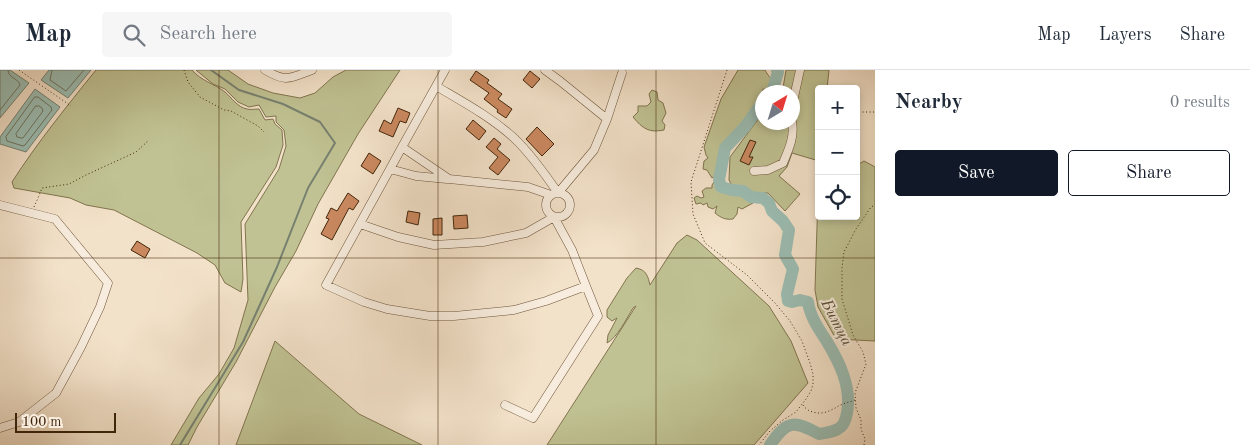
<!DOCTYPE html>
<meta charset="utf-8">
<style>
body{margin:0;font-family:"Old Standard TT",serif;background:#f6f6f7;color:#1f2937}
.controls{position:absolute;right:15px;top:15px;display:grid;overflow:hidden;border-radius:5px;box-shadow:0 2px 8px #0003}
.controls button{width:45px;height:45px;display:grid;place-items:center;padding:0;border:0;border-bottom:1px solid #e0e1e3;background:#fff;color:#1f2937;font:25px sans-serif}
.compass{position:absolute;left:755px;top:15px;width:45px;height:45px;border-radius:50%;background:#fff;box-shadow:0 2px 8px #0003;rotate:38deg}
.scale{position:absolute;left:15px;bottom:12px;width:101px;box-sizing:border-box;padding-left:5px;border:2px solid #42260a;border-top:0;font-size:14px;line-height:18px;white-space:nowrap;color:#42260a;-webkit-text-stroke:4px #f7ecdd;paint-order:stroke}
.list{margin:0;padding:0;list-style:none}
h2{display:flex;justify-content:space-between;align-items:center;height:65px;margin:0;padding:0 20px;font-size:21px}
h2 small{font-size:16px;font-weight:400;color:#747a83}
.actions{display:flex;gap:10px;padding:15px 20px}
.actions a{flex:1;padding:11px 0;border:1px solid #111827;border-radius:5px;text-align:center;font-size:18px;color:#111827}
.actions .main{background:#111827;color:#fff}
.icon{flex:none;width:28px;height:28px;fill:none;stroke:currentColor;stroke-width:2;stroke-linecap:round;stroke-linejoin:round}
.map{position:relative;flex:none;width:875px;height:375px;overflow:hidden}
header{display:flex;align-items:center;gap:30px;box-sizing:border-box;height:70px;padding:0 25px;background:#fff;border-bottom:1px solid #e0e1e3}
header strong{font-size:24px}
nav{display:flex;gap:28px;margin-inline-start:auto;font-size:18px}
.search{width:350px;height:45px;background:#f6f6f7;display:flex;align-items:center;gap:12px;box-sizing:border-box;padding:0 18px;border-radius:5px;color:#747a83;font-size:19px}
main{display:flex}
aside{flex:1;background:#fff}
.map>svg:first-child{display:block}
.green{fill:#c0c293;stroke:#81744e}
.water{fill:#9bbeb4;stroke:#778170}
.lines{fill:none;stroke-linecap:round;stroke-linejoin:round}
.shore{stroke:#6e725f;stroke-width:1}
.stream{stroke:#778170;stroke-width:2}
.river{stroke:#9bbeb4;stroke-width:12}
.building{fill:#cb8960;stroke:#42260a}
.minor-casing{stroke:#6e553a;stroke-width:9}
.path{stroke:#42260a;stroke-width:1;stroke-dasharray:1 2.5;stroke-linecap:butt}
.minor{stroke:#f7ecdd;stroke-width:8}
.grid{fill:none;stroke:#42260a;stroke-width:1;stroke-opacity:0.55}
.labels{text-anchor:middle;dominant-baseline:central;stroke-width:4;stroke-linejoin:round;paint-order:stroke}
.water-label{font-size:16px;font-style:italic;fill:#584c34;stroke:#f7ecdd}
</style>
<header>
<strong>Map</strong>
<div class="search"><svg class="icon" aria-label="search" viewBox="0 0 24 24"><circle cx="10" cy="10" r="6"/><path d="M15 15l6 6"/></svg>Search here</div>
<nav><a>Map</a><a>Layers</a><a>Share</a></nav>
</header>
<main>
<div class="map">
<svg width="875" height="375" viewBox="0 0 875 375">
<rect width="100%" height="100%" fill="#f3e2ca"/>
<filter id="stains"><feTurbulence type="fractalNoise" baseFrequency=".004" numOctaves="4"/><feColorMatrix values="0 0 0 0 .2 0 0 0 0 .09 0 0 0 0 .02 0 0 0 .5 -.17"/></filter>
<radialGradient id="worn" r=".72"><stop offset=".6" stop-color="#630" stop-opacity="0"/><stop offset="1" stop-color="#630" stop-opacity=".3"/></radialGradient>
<path class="green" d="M96 0H192C201 11 215 14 225 22 232 28 237 37 247 39 250 40 255 39 259 39L265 50 273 49 275 54 282 60 283 75 276 97 241 152 243 209 241 222 225 213 215 195 197 183 114 140 86 135 70 128 14 118 12 112C37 73 67 36 96 0Z
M196 0H228L248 14 273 23 300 28 315 23 333 7 346 0H400L358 64 318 134 296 181 275 217 236 292 197 357 188 375H171L199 328 219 304 234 278 248 230 245 154 279 99 286 76 284 60 276 52V46L266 47 259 35 249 37 238 32 225 19 213 14Z
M738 0H765C769 8 776 11 769 20L763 19 760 32 745 51 739 56 731 67 723 75 717 105 712 108 707 100 703 99 704 91 708 88 706 85 704 77 721 29Z
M786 0H829L827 19H819V91L792 83 787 97 779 106 800 124 785 141 768 123H753L732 116 729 110 730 87 762 44V52H792V22H779L783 18Z
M652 20 657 22 658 30 663 33 666 43 662 51 665 55 664 60C649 63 643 59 633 47L638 42V36H647L651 32 649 24Z
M864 91 875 97V271L836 269 818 237 815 220 818 125 819 124V146H856V96Z
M714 112 719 114V118L722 119 723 122H731L741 123 753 130V133L742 139 738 137 737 144 733 149C726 150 721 148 715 143L717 136 713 139 708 137 707 133 703 135 701 133 696 134 694 128 697 126 701 128 704 127 702 121 706 118H712V115Z
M687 165 697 170 769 236 791 271 808 313 754 375H547L636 236 633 238C627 248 617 268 607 273L608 265 617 248 612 251 607 247V240L627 208 636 198C647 200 648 207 650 215L677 173Z
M275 271 359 344 422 375H236Z"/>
<path class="water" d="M0 0H10L29 13 0 48Z
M49 0H91L68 28 41 10Z
M35 19 60 37 26 82 0 74V67Z"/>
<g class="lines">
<path class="shore" d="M52 0 50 10 66 21 84 0
M35 27H38L51 37 52 40 25 75 23 76 7 71 6 67Z
M36 36H39L42 38 43 41 23 68H21L17 67 16 64Z
M0 40 20 15C18 8 8 8 8 0"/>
<path class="stream" d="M180 375 243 272 277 197 308 118 335 73 320 52 283 34 239 20 211 0"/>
<path class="river" d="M771 22 773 19 778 2 777 0
M762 33 745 57 725 78 719 110 721 117 732 120 743 121 751 127 763 128 769 133 772 141 783 151 789 160 785 185 793 199 787 224 788 231 792 232 800 230 808 232C810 246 818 258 826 270 839 291 852 317 847 343 846 349 844 356 838 359 833 362 825 363 819 364 794 350 787 350 770 375"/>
</g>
<path class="building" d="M476 1 489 10 487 13 502 24 498 29 512 39 506 48 497 42 498 40 484 29 489 23 470 10Z
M530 1 540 9 532 18 523 10Z
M398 38 410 43 406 53 400 51 393 67 379 61 384 50 391 54Z
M473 50 486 61 479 70 466 59Z
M537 57 554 74 542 86 526 69Z
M494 68 501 74 497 79 510 90 498 105 489 98 498 87 486 77Z
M750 70 756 72 749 87H753L749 95 740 91Z
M369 83 381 91 373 104 361 96Z
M348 123 359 131 353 140 349 138 332 170 321 164 329 149 326 148 331 138 337 141Z
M408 141 420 143 418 155 406 152Z
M467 145 468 158 454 159 453 146Z
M442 148V165H433V149Z
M137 171 150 179 145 188 131 180Z"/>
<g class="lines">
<g class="minor-casing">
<path id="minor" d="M265 0C287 13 290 8 312 0
M445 0 402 77 449 109 528 117 551 125
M436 16C463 32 491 47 514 68 531 84 545 104 558 123L594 80 607 49 560 11 545 0
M792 36 800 0
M607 49 622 3
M402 77 390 99 416 106 447 109
M390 99 326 215 364 232 387 239 430 246H454L514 240 546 231 586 216 598 246 533 348 505 335
M754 101 768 100 783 93C788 81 795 67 792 52
M546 135a12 12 0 1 1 24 0a12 12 0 1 1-24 0Z
M0 135 55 149 108 213 100 237 81 277 56 323 19 352 0 358
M360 154 398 167 434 175 483 172 526 163 554 147 572 180 586 216"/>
</g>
<path class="path" d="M19 0 71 36
M184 0 188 12 200 27 224 40 231 41 258 56 264 62
M727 0 691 112 693 144 705 173 747 205 775 233 790 251 802 271 810 293 813 304V314L811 321 806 329 796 342 783 350 770 361 759 375
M856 44 860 42H875
M34 137 38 128 42 118 69 114 86 105 136 82 149 70
M803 335C808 343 820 345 829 341 834 339 838 336 843 334 847 332 851 332 855 330
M864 375 865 369 861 359V350L856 338 855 323 866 294 863 282 853 265 842 229V198L844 182 856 159 871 137 875 135"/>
<use href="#minor" class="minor"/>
</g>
<path class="grid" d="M219 0V375M438 0V375M656 0V375M0 188H875"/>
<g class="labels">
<g class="water-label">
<text transform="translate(836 253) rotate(63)">Битца</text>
</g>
</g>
<rect width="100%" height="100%" filter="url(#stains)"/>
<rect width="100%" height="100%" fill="url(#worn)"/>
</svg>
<div class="controls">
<button>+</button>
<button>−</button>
<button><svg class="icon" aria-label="locate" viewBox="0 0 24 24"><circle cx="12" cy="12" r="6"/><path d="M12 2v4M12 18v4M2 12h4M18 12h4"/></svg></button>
</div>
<svg class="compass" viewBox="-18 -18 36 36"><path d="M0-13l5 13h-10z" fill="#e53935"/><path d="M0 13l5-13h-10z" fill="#747a83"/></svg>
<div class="scale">100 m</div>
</div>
<aside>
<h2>Nearby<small>0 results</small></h2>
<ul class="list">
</ul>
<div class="actions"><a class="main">Save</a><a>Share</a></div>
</aside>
</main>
